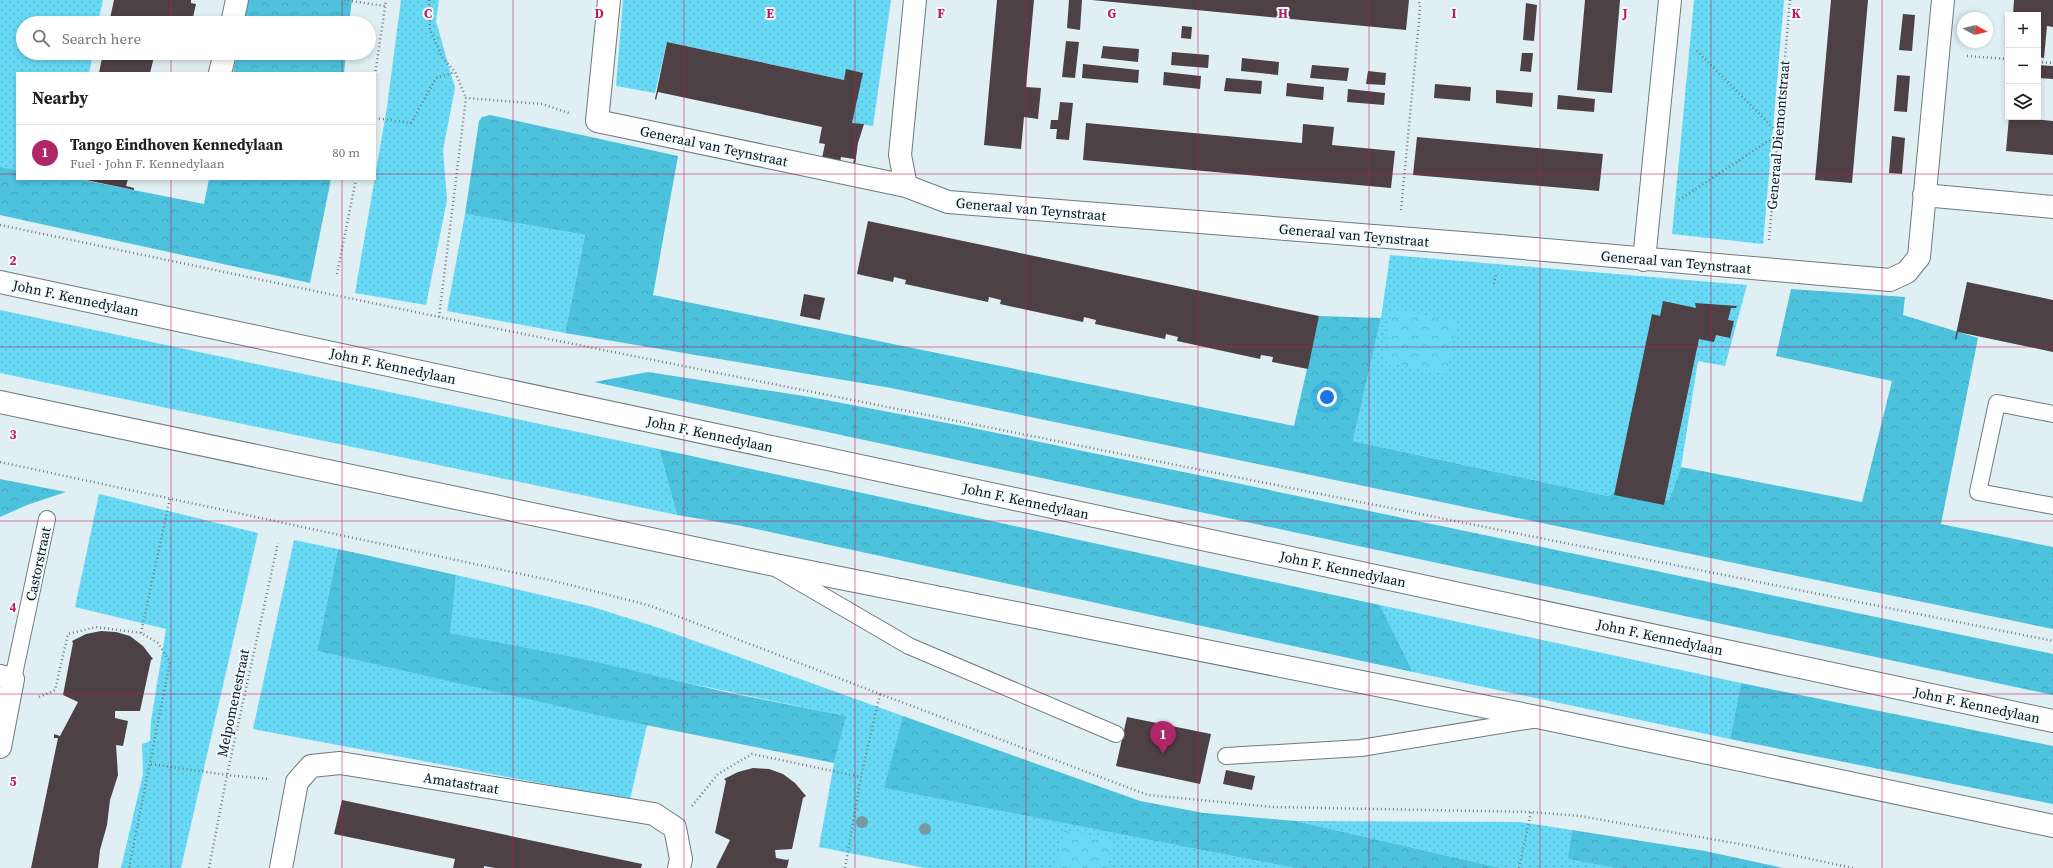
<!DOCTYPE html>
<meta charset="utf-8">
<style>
body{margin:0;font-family:"Source Serif 4",serif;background:#f2f2f2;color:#202124}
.controls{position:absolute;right:12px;top:12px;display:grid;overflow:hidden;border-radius:0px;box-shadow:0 2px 6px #0003}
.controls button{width:36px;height:36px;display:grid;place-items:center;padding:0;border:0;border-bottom:1px solid #e0e0e0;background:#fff;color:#202124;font:20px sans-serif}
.compass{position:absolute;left:1957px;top:12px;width:36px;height:36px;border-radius:50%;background:#fff;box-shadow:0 2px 6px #0003;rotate:98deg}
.you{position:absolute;left:1327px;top:397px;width:14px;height:14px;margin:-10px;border:3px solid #fff;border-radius:50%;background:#1a73e8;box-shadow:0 0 0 6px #1a73e833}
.badge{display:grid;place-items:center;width:26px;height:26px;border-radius:50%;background:#b02769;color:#fff;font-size:13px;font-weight:700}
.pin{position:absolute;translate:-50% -33px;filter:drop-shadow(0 1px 2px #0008)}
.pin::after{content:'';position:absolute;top:21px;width:14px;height:12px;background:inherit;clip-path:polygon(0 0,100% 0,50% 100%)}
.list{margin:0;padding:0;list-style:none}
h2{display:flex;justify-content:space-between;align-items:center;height:52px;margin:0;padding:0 16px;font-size:17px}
h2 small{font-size:13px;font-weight:400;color:#757577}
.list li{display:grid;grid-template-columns:26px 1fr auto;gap:12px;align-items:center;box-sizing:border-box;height:56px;padding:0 16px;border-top:1px solid #e0e0e0}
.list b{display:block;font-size:15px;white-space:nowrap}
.list p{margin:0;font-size:13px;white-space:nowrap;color:#757577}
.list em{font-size:13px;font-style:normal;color:#757577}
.icon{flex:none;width:22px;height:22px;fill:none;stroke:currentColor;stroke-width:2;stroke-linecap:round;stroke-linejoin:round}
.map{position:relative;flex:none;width:2053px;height:868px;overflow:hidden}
.search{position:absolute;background:#fff;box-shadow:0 2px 6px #0003;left:16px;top:16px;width:360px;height:44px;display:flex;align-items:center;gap:10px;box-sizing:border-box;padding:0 14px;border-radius:22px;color:#757577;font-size:15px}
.panel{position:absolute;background:#fff;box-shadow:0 2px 6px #0003;left:16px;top:72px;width:360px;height:108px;border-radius:0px}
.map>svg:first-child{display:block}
.grass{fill:url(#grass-dots)}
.forest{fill:url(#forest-crowns)}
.park{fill:url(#park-crowns)}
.building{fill:#4d4145}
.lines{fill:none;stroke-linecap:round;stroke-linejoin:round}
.lane-casing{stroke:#6d7b7e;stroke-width:18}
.street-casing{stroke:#6d7b7e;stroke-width:24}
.primary-casing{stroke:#6d7b7e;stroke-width:24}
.path{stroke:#747e81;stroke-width:2.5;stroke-dasharray:1 3;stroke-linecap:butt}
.lane{stroke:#fff;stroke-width:16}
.street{stroke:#fff;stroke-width:22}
.primary{stroke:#fff;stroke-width:22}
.tree{fill:#7699a1}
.grid{fill:none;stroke:#c2185b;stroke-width:1;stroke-opacity:0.55}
.labels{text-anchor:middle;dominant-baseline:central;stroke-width:4;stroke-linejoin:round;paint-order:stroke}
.street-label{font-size:14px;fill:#0b1011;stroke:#effbfe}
.grid-label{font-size:13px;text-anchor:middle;font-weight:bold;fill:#c2185b;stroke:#effbfe;stroke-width:4;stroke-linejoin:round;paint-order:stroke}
</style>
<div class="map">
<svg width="2053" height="868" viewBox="0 0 2053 868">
<defs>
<pattern id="grass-dots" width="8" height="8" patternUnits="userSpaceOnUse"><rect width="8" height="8" fill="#68d9f4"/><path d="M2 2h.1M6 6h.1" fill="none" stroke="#59b9d0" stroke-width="1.8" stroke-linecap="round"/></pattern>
<pattern id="forest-crowns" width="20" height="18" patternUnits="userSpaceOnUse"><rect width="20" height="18" fill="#4dc2dd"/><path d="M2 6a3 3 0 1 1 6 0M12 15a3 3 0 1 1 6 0" fill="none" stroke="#42a6bd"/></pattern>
<pattern id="park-crowns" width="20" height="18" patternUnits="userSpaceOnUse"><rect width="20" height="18" fill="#68d9f4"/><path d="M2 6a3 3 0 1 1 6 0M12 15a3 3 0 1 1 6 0" fill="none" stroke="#59b9d0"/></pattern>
</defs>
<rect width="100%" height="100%" fill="#dfeff3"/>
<path class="grass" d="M0 0H103L98 23H23V53H93L89 73H17V170L0 167Z
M401 0H439L436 21 455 88 443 150 447 200 426 305 355 293 387 107Z
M623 0H891L873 126 852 123 862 73 847 70 844 80 667 42 655 93 616 86Z
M1694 0H1784L1763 244 1672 234Z
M465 214 585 235 565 333 447 311Z
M1390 255 1747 285 1725 366 1698 361 1681 467 1669 500 1615 493 1608 496 1353 441 1381 318Z
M0 310 659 449 677 515 0 373Z
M99 494 258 533 181 868H121L143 774 142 744 150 741 151 721 166 629 75 607Z
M294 540 338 549 317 651 647 725 630 800 253 729Z
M456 575 593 607 656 627 903 716 885 788 1294 868H925L819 847 834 763 845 716 449 633Z
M1380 605 1741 683 1730 739 1413 672Z
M1296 821 1520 822 1572 830 1569 859 1614 868H1501Z"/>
<path class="forest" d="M248 0H352L349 23H244Z
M237 53H346L344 73H233Z
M490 115 678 156 653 295 1294 426 1319 316 1381 318 1353 441 1608 496 1615 492 1669 500 1681 467 1862 502 1892 381 1776 356 1791 289 1905 297 1903 315 1978 338 1941 524 2053 547V629L891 388 565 333 585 235 465 214 479 121 482 117Z
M0 167 17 170V179H78L204 204 209 179H331L310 283 0 215Z
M648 372 810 397 968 427 2053 654V695L594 382Z
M659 449 1380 605 1413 672 742 526 677 515Z
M0 479 66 492 27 505 0 517Z
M338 549 456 575 450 633 583 659 730 693 846 716 834 763 611 718 317 651Z
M1741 683 2053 746V804L1730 739Z
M903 716 1140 801 1204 813 1296 821 1501 868H1294L884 788Z
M1572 830 1705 851 1783 868H1614L1568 859Z"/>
<path class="park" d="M1392 309 1457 322 1446 374 1382 361Z
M1064 830 1112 840 1107 868H1056Z"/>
<path class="building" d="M114 0H191V3L196 4 192 22 178 19 177 23H109Z
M997 0H1034L1026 87 1041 88 1038 119 1024 117 1021 149 984 145Z
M1069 0H1082L1080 30 1067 28Z
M1092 0H1409L1406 30Z
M1585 0H1620L1612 93 1577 90Z
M1831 0H1868L1852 183 1815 180Z
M2014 0H2053V27L2047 26 2044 58 2038 57V15H2013Z
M1526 3 1537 5 1534 41 1523 40Z
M1903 14 1915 15 1912 51 1899 50Z
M1182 26 1192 27 1191 39 1181 38Z
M1066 41 1079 42 1075 78 1062 77Z
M667 42 844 80 846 69 863 73 852 123 864 124 858 143 855 165 853 164 854 159 841 157 840 162 822 158 825 144 819 143 822 127 658 92 656 100 655 99Z
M1103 46 1139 49 1138 62 1101 58Z
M1172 52 1209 55 1208 68 1171 65Z
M103 53H155L150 73H99Z
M1522 53H1533L1531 72 1520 71Z
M1242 58 1279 62 1278 75 1241 71Z
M1083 64 1139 70 1138 83 1082 78Z
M1312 65 1349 68 1347 81 1310 78Z
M2038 65 2053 66V79L2038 78Z
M1368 71 1386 73 1385 85 1366 84Z
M1164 72 1201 76 1200 89 1163 85Z
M1897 75 1910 76 1907 112 1894 111Z
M1226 78 1262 81 1261 94 1224 91Z
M1287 83 1324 87 1323 100 1286 96Z
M1435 84 1471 87 1470 101 1434 98Z
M1348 89 1385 93 1384 105 1347 102Z
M1496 90 1533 93 1532 107 1496 103Z
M1558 95 1595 99 1594 112 1557 109Z
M1060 102 1073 103 1069 140 1056 139 1057 129H1050L1051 120H1058Z
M2009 117 2053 121V155L2006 151Z
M1086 123 1302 143 1303 124 1334 127 1332 145 1395 151 1391 188 1083 160Z
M1892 136 1905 138 1902 174 1889 173Z
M1417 137 1603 154 1599 191 1413 175Z
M128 179 126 186 134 188V190L86 180Z
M868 221 1319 316 1308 369 1272 362 1273 357 1261 355 1260 359 1177 341 1178 337 1166 334 1165 339 1095 324 1096 320 1084 317 1083 322 1000 304 1001 300 989 297 988 302 905 284 906 280 894 277 893 282 857 274Z
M1967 282 2053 300V352L1958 332 1956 340 1955 339Z
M804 294 825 298 820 320 800 316Z
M1663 301 1696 308 1695 303 1737 306 1736 308H1731L1728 320 1734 321 1730 338 1716 335 1714 342 1699 339 1664 505 1614 495 1652 314 1660 316Z
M101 631 116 632 130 636 143 646 153 659 151 660 140 711H115V718L128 721 123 746 116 745 118 775 110 800 107 825 100 850 98 868H31L58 738H54V734L60 736 78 702 63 695 73 643 72 641 86 634Z
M1127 717 1211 734 1200 784 1116 766Z
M753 768 769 769 783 774 795 783 806 796 803 798 792 849 775 850 776 858 787 860 789 859 787 868H716L730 840 715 833 726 781 724 779 738 772Z
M1226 770 1255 776 1252 790 1223 784Z
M342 800 642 864 641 868H495L484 866V868H453L455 859 334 834Z"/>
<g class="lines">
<g class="lane-casing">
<path id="lane" d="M2053 414 1997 403 1978 492 2053 506
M777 569 909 646 1116 734
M13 679 47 519
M1226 756 1361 748 1532 720"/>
</g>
<g class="street-casing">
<path id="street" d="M609 0 597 121 906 186 948 202 1500 246 1890 280 1907 272 1919 257 1943 0
M232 23 237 0
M220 73 225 53
M906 186 900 155 915 0
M1924 195 2053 207
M1644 260 1670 0
M0 676 13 679 0 747
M281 868 297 782 311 766 340 763 654 814 675 828 681 859 679 868"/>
</g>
<g class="primary-casing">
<path id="primary" d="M0 282 2053 721
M0 402 765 563 1542 718 2053 826"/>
</g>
<path class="path" d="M344 0 385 6
M429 0 430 30 442 57 455 72 466 98
M1967 56 2008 59
M2038 62 2053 63
M375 75 386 0
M375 118 411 123 436 78 455 72
M1679 200 1779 134 1695 49
M1401 210 1419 21 1420 5 1418 0
M0 225 439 317 2053 641
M1769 240 1790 0
M337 274 356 179
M1494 284 1496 274
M439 317 466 98 542 104 569 113
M0 462 554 581 651 606 880 694 1148 795 1273 807 1531 812 1580 816 1745 845 1853 868
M141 633 170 498
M39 697 55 690 68 634 96 627 141 633 158 643 170 662 129 868
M151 764 227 775 269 779
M692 806 718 774 752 754 861 777
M209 868 227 775 278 543
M845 868 861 777 880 694
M1519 868 1531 812"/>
<use href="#lane" class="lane"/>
<use href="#street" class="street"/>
<use href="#primary" class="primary"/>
</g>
<g class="tree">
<circle cx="862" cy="822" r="6"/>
<circle cx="925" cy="829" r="6"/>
</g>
<path class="grid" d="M171 0V23M342 0V23M513 0V868M684 0V868M855 0V868M1026 0V868M1198 0V868M1369 0V868M1540 0V868M1711 0V868M1882 0V868M171 53V73M342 53V73M0 174H17M375 174H2053M171 179V868M342 179V868M0 347H2053M0 521H2053M0 694H2053"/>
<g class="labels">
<g class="street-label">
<text transform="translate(1778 135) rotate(-85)">Generaal Diemontstraat</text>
<text transform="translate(714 146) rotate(12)">Generaal van Teynstraat</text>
<text transform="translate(1031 209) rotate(5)">Generaal van Teynstraat</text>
<text transform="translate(1354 235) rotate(5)">Generaal van Teynstraat</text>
<text transform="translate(1676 262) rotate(5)">Generaal van Teynstraat</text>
<text transform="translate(76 298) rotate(12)">John F. Kennedylaan</text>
<text transform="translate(393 366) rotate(12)">John F. Kennedylaan</text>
<text transform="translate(710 434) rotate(12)">John F. Kennedylaan</text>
<text transform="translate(1026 501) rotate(12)">John F. Kennedylaan</text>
<text transform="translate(38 564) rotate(-78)">Castorstraat</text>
<text transform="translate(1343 569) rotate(12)">John F. Kennedylaan</text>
<text transform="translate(1660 637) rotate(12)">John F. Kennedylaan</text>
<text transform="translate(233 703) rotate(-78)">Melpomenestraat</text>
<text transform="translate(1977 705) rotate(12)">John F. Kennedylaan</text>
<text transform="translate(461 783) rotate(9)">Amatastraat</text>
</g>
</g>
<g class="grid-label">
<text x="428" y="18">C</text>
<text x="599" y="18">D</text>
<text x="770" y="18">E</text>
<text x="941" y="18">F</text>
<text x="1112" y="18">G</text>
<text x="1283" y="18">H</text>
<text x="1454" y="18">I</text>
<text x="1625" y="18">J</text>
<text x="1796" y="18">K</text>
<text x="13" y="265">2</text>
<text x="13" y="439">3</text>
<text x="13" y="612">4</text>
<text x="13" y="786">5</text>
</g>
</svg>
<div class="controls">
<button>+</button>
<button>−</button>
<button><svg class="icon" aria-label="layers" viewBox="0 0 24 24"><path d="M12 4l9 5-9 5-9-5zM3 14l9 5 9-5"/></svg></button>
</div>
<svg class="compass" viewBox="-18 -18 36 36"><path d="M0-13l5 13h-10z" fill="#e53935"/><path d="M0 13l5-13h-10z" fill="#757577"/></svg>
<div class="you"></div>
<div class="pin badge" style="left:1163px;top:754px">1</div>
<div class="search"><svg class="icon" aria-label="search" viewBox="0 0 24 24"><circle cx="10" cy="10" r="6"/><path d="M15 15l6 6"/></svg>Search here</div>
<section class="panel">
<h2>Nearby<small></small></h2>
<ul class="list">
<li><span class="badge">1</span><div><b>Tango Eindhoven Kennedylaan</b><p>Fuel · John F. Kennedylaan</p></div><em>80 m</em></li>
</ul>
</section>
</div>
